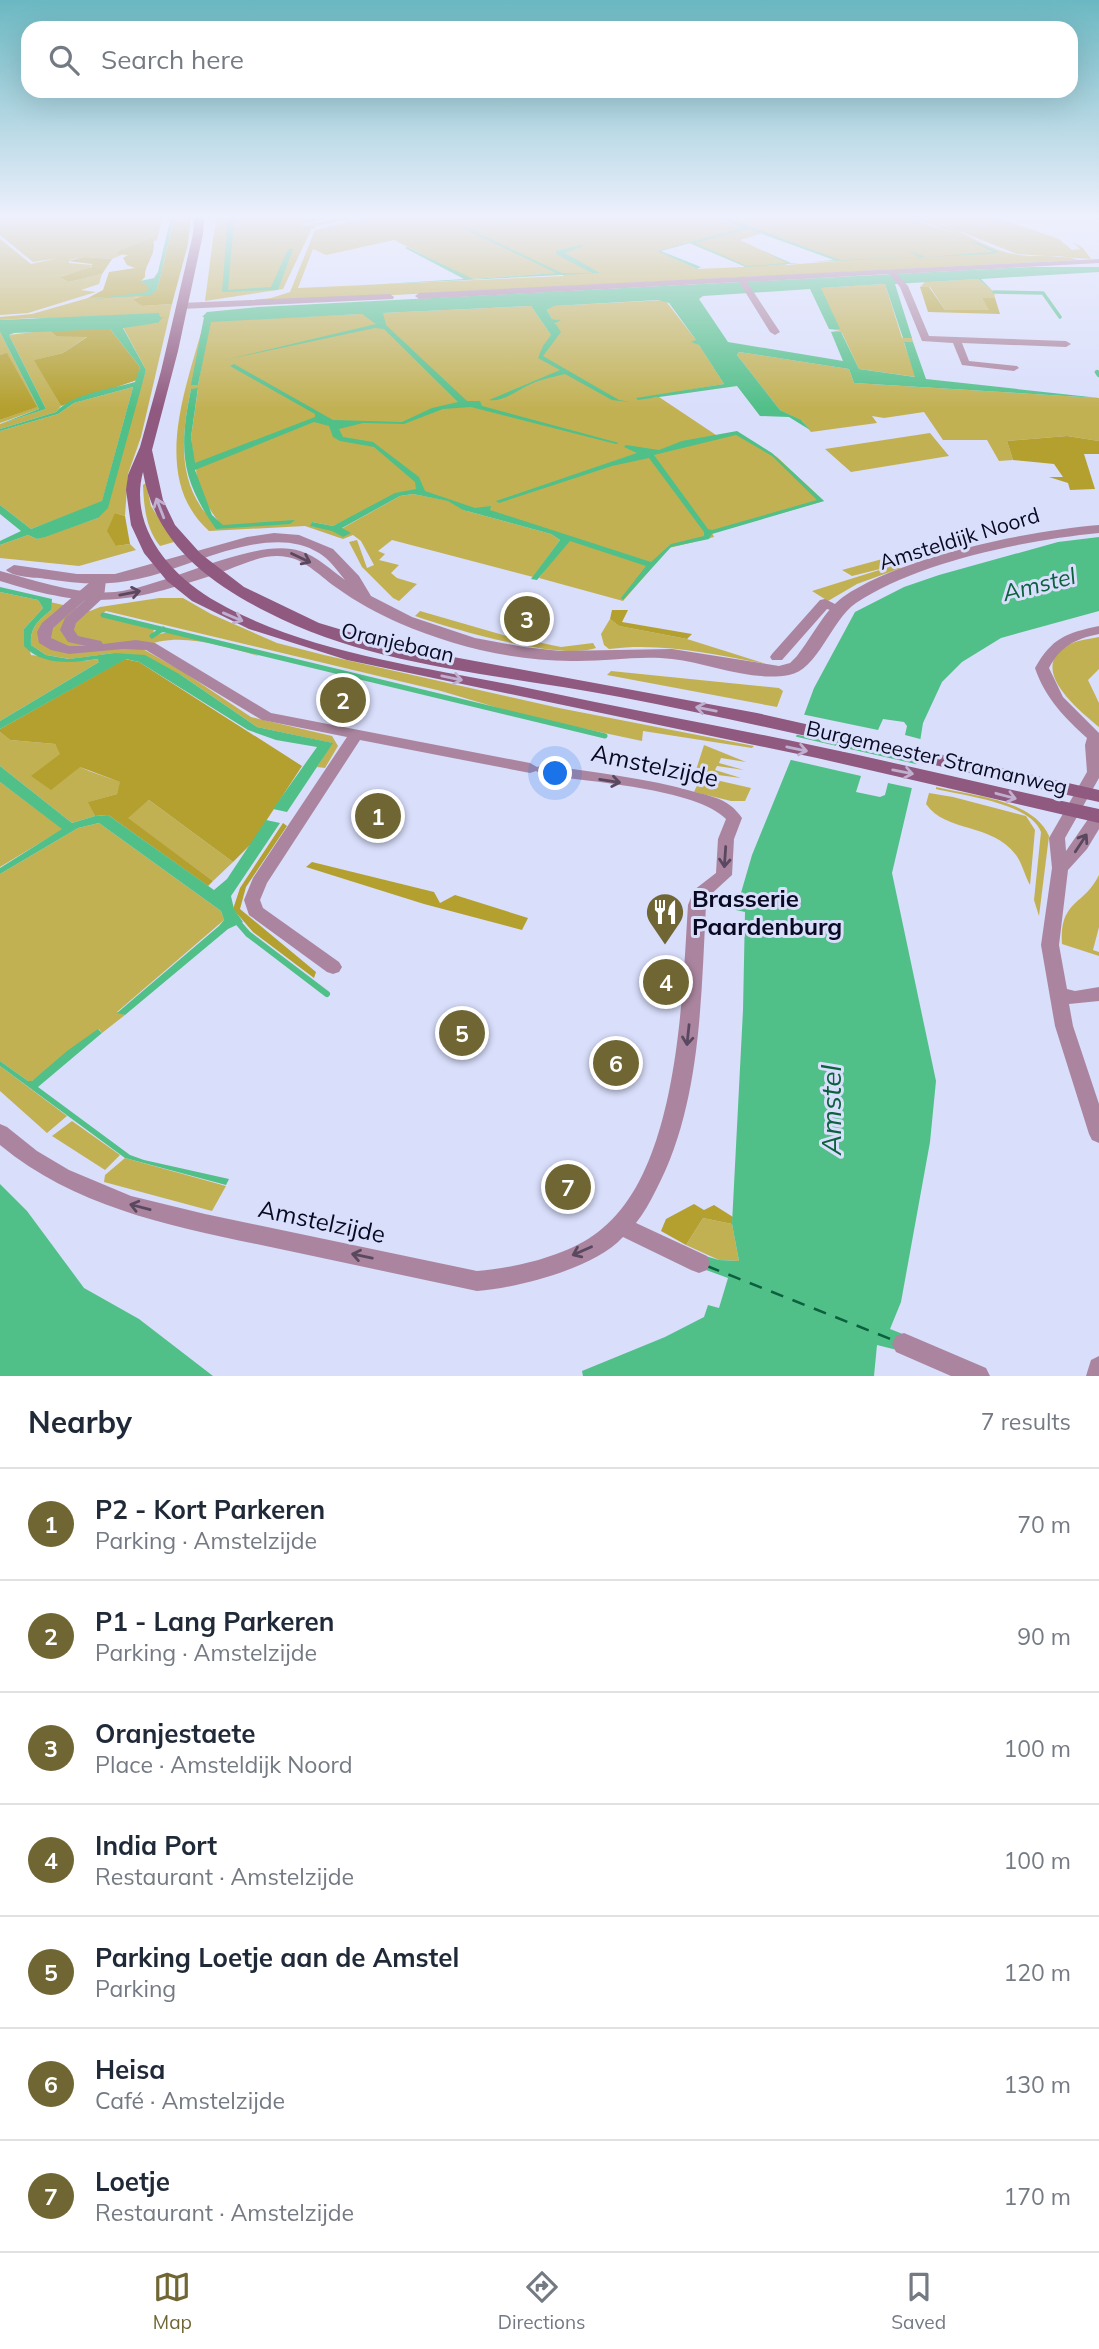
<!DOCTYPE html>
<meta charset="utf-8">
<style>
body{margin:0;font-family:Mulish,sans-serif;background:#f2f2f3;color:#1f2937}
.you{position:absolute;left:556px;top:774px;width:24px;height:24px;margin:-18px;border:5px solid #fff;border-radius:50%;background:#1a73e8;box-shadow:0 0 0 10px #1a73e833}
.badge{display:grid;place-items:center;width:46px;height:46px;border-radius:50%;background:#706633;color:#fff;font-size:23px;font-weight:700}
.pin{position:absolute;translate:-50% -50%;border:4px solid #fff;box-shadow:0 2px 7px #0006}
.list{margin:0;padding:0;list-style:none}
h2{display:flex;justify-content:space-between;align-items:center;height:91px;margin:0;padding:0 28px;font-size:30px}
h2 small{font-size:23px;font-weight:400;color:#747a83}
.list li{display:grid;grid-template-columns:46px 1fr auto;gap:21px;align-items:center;box-sizing:border-box;height:112px;padding:0 28px;border-top:2px solid #e0e1e3}
.list b{display:block;font-size:26px;white-space:nowrap}
.list p{margin:0;font-size:23px;white-space:nowrap;color:#747a83}
.list em{font-size:23px;font-style:normal;color:#747a83}
.icon{flex:none;width:38px;height:38px;fill:none;stroke:currentColor;stroke-width:2;stroke-linecap:round;stroke-linejoin:round}
.map{position:relative;flex:none;width:1099px;height:1376px;overflow:hidden}
.search{position:absolute;background:#fff;box-shadow:0 7px 28px #0002;left:21px;right:21px;top:21px;height:77px;display:flex;align-items:center;gap:18px;box-sizing:border-box;padding:0 24px;border-radius:21px;color:#747a83;font-size:26px}
.sheet{height:875px;background:#fff}
nav{display:flex;justify-content:space-around;align-items:center;box-sizing:border-box;height:98px;border-top:2px solid #e0e1e3;background:#fff;font-size:19px;color:#747a83}
nav a{display:grid;justify-items:center;gap:4px}
nav .on{color:#706633}
.map>svg:first-child{display:block}
.green{fill:#c2b153;fill-rule:evenodd}
.forest{fill:#b4a02e}
.water{fill:#51bf88;fill-rule:evenodd}
.pier{fill:#d9defb}
.lines{fill:none;stroke-linecap:round;stroke-linejoin:round}
.stream-far3{stroke:#51bf88;stroke-width:3.5}
.stream-far2{stroke:#51bf88;stroke-width:4.5}
.stream-far1{stroke:#51bf88;stroke-width:5}
.stream{stroke:#51bf88;stroke-width:6}
.ferry{stroke:#0b603d;stroke-width:2.5;stroke-dasharray:13 10;stroke-linecap:butt}
.minor{fill:#ab859f;fill-rule:evenodd}
.tertiary{fill:#ab859f;fill-rule:evenodd}
.secondary{fill:#90597f;fill-rule:evenodd}
.oneway{stroke:#bfafd0}
.oneway2{stroke:#5a4860}
.labels{text-anchor:middle;dominant-baseline:central;stroke-width:6;stroke-linejoin:round;paint-order:stroke}
.street-label{font-size:21px;fill:#090a22;stroke:#d9defb}
.water-label{font-size:23px;font-style:italic;fill:#0b603d;stroke:#d9defb}
.near-street-label{font-size:24px;fill:#090a22;stroke:#d9defb}
.near-poi-label{font-size:24px;font-weight:bold;fill:#090a22;stroke:#d9defb;text-anchor:start}
.near-water-label{font-size:28px;font-style:italic;fill:#0b603d;stroke:#d9defb}
</style>
<div class="map">
<svg width="1099" height="1376" viewBox="0 0 1099 1376">
<rect width="100%" height="100%" fill="#d9defb"/>
<path class="green" d="M0 216H163L157 240 112 259 84 257 69 260V263L93 265 87 270 62 276 69 282 102 274 99 284 81 290 96 292 28 313 0 315V239L31 264 58 258 33 262 0 235Z
M216 216H228L229 219 230 216H344L303 223V226L349 216H366L317 226 311 230 283 289 205 301Z
M373 216H903L967 238 907 216C947 216 980 250 1019 255 1039 258 1060 253 1078 260L218 304 271 298 290 292 315 230ZM763 233 838 261 786 265 787 262 740 240ZM394 240 471 279 559 273 564 276 298 288 313 249 326 255ZM689 243 744 266V267L697 269 658 251Z
M921 216H993L1059 239 1072 250 1080 249 1073 242 1083 248 1091 259 1017 254Z
M978 279 994 292 995 298H982L990 310H945L930 287H920L925 282Z
M885 284 902 338H912L913 342 904 343 916 377 859 369 842 333 830 331H841L829 329H839L820 288Z
M151 295 134 298 142 306 172 304 141 437 128 474 125 516 115 513 116 546 130 544 136 550 79 566 0 558V545L28 535 37 539 98 518 146 370 123 327 158 323 33 318 0 320V317L32 314 88 298Z
M665 300 696 340 724 384 637 399 659 397 719 437 735 433 777 457 824 501 712 533 714 537 669 548 623 601 539 578 568 539 490 514 463 510 551 534 560 540 533 577 392 540 378 551 385 554 379 560 399 565 391 573 397 578 417 584 399 601 393 598 362 567 349 542 357 540 367 568 374 565 361 541 353 535 343 539 305 526 209 531C149 477 187 386 204 322L192 385H198L210 321 531 306 551 335 558 332 555 322 559 320 552 319 547 310 553 306ZM191 389H198L191 437 194 463H197C192 482 210 513 222 525 216 520 205 514 201 507 177 471 183 429 191 389ZM410 491 445 500 413 494 400 496 341 529 348 532 311 526 312 522 333 526 390 498Z
M49 330 56 336H88L63 353 35 360 61 406 56 412 0 429V424L46 409 9 335Z
M0 332 39 409 0 423V420L36 407 7 354 0 355Z
M739 352 849 369 854 383 1099 398V441L1067 436 1007 441 1013 460 999 461 987 440H943L924 412 884 418 872 416 877 423 811 432 802 421 780 410 737 355Z
M133 387 102 502 31 529 0 505V431L58 414 74 403Z
M930 433 949 456 851 472 825 449Z
M146 483 151 506 174 542 160 546C146 529 144 507 143 485Z
M886 558 901 568 857 584 828 601 812 591 892 566 852 576 842 570Z
M0 592 38 600 43 608 24 629 31 655 84 661 99 659V662L0 721Z
M159 598H183L211 614 277 643 324 655 559 708 754 746 752 748 643 731 642 741 529 717 441 691 106 611 101 615 154 629 153 634C160 636 163 632 169 633 199 634 232 645 259 656 221 646 177 630 141 648L182 671 251 717 332 736 338 746 325 768 317 767 332 743 257 727 181 675 114 653 70 659 46 655 31 645C30 627 38 621 51 610L50 602 90 611 100 607Z
M420 611 503 635 561 647 593 643 596 648C561 661 452 629 415 616Z
M610 619 619 626 687 639 766 664C714 654 661 642 609 649L604 645 601 634Z
M1099 637V669L1088 680 1099 703V727C1080 711 1027 669 1067 646 1076 640 1089 639 1099 637Z
M611 671 779 688 783 691 777 707 607 675Z
M0 732 10 740 55 744C67 767 98 774 121 782L117 794 89 802 95 816 72 823 0 766Z
M704 745 746 762 721 758 719 763 744 770 717 766 715 770 741 778 718 775 716 780 751 788 745 801H731L694 792 703 772 696 770Z
M0 782 63 829 0 867Z
M936 787C972 796 1033 799 1049 836L1039 916 1034 900 1041 832C1030 803 965 796 936 789Z
M929 793 953 797 1026 816 1035 830 1030 885C1025 876 1022 863 1016 855 991 822 946 833 926 804Z
M149 800 233 862 213 881 127 818Z
M99 823 221 911 224 920 117 1012 125 1015 102 1033 99 1029 32 1081H28L0 1061V874L78 828Z
M1099 875V927L1093 950 1099 952V956L1062 944C1059 900 1084 906 1099 875Z
M0 1066 67 1116 47 1133 0 1091Z
M72 1121 120 1155 105 1170 52 1136Z
M125 1158 226 1186 212 1211 104 1182 105 1175Z
M703 1218 732 1224 739 1261 719 1260 686 1245Z"/>
<path class="forest" d="M175 216H191L188 244 172 304 142 306 133 299 143 296 88 298 103 290 109 272 135 268 127 265 123 258 128 255 116 254 121 250 152 238C159 253 144 263 145 277L141 281 157 290Z
M84 257 112 259 102 274 69 282 60 277 92 267V264L68 261Z
M920 287H929L945 310H989L982 298H995L1000 314 928 312Z
M99 328 110 329 140 367 137 380 61 406 34 360 63 353 87 337 56 336 49 330Z
M7 353 37 407 0 420V355Z
M1067 436 1099 441V454H1084L1095 489 1070 490 1068 483 1049 477H1063L1054 464 1013 460 1007 441Z
M115 513 125 516 130 544 116 546 107 531Z
M612 610H628L622 622 692 634 687 639 619 626 610 619Z
M125 659 139 662 302 766 251 844 233 862 149 800 128 818 213 881 208 886 108 815 95 816 88 802 117 794 120 782 80 767 51 790 31 776 60 754 55 744 10 740 0 732V729Z
M283 823 287 826 246 887 240 909 316 972 314 978 253 932 233 909 240 888Z
M312 862 434 892 440 903 455 895 528 918 522 930 424 904 306 867Z
M694 1204 704 1210 714 1205 733 1217 732 1224 703 1218 686 1245 661 1231 666 1219Z"/>
<path class="water" d="M171 216H175L157 290 151 295 91 299 147 292 149 287 140 281 154 278 158 272Z
M228 216H234V222L228 290 271 287 288 249H293L278 290 222 292Z
M714 216H722L840 260 919 257 909 251 926 257 994 252 970 241H973L999 252 993 254 810 262 834 260 748 229 695 243 747 266 787 263 759 249 791 263H801L746 267 690 243 661 251 701 267 697 269 657 251 743 228Z
M467 228 562 273H592L556 254V251L581 245 584 246 565 253 600 273 368 285 464 279 405 248 407 247 473 279 556 273 465 229Z
M1030 267H1099V272L981 279 994 292 978 279 895 284 912 338H903L885 284 821 288 840 329H829L810 289 703 296 699 299 728 342 843 361 831 332H841L859 369 915 377 904 342H913L926 379 1099 398 854 383 849 369 739 352 737 355 780 410 801 420 810 430 789 417 760 416 737 386 638 400 636 398 724 384 699 345 691 342 696 340 669 303 658 300 554 306 547 310 552 319 561 320 555 323 561 332 543 356 619 400 630 402 612 400 565 374C553 377 542 379 531 384 517 390 504 402 489 400L560 370 538 358 543 346 551 335 531 306 383 313 386 325 467 401H480L482 406 619 443 616 444 471 407 443 409 404 424 363 423 339 429 343 437 373 442 419 477 425 491 475 508 491 506 490 510 651 562 671 544 704 536V532L649 458 612 466 499 503 496 501 637 453 624 447 626 445 659 450 682 441 737 431 772 453 824 501 712 534 709 539 671 547 623 600 621 598 646 566 570 541 537 580 531 579 560 540 551 534 463 510 448 501 413 494 400 496 342 528 351 533 343 537 332 531 310 526 312 522 333 526 395 493 416 489 415 482 374 447 340 441 333 437 329 426 314 422 195 470 212 515 223 525 295 520 290 524 216 529C180 478 179 448 191 389L198 388 191 437 195 463 315 417V414L230 366 234 364 333 420 402 422 432 408 458 402 384 329 375 328 224 360 376 324 362 314 211 322 198 385H191L204 317H202L207 312 258 307ZM736 435 772 456 817 500 712 530 708 529 654 455Z
M159 313 160 317H163L158 323 123 328 146 370 108 508 98 518 45 537 37 539 28 535 0 545V541L21 531 0 514V505L31 529 102 501 133 387 74 403 58 414 0 431V429L56 412C73 393 112 389 135 382L140 367 110 329 14 333 9 335 46 409 0 424 39 409 0 332V320Z
M1099 537V611L1001 638 962 662 942 682 923 723 914 779 892 873 936 1081 930 1142 901 1302 890 1329 908 1336 901 1351 877 1345 874 1376H583L582 1371 665 1337 704 1317 708 1305 719 1308 728 1278 698 1267 702 1255 719 1260 739 1261 732 1224 743 1010 745 912 736 910 752 855 794 752V742L814 688 855 612 904 587 939 575 1058 542Z
M0 587 52 599 51 610C38 621 30 627 31 645L46 655 69 659 114 653 145 655 181 675 257 727 333 743 287 812 273 809 317 747 276 740 248 730 139 662 126 659 0 729V721L99 662 98 659C73 663 42 666 24 646V629L43 608 38 600 0 592Z
M0 766 72 823 95 816 108 815 214 890 227 879 266 820 280 823 231 896 234 909 243 922 228 929 125 1015 117 1013 219 926 224 920 221 911 99 823 78 828 0 874V868L62 829 0 782Z
M98 1029 102 1033 38 1087 130 1155 144 1160 229 1179 226 1185 125 1158 0 1066V1061L28 1081H32L67 1051Z
M0 1184 27 1211 84 1288 139 1319 213 1376H0Z"/>
<path class="pier" d="M801 714 878 730 883 719 904 722 907 726 905 735 924 740 920 762 794 734Z
M793 736 920 765 916 789 888 783 885 795 880 797 856 792 861 776 787 759Z"/>
<g class="lines">
<path class="stream-far3" d="M994 292 1043 293 1060 317"/>
<path class="stream-far2" d="M1097 372 1099 375"/>
<path class="stream-far1" d="M103 615 605 736
M152 636 163 629"/>
<path class="stream" d="M235 919 248 934 327 994"/>
<path class="ferry" d="M707 1266 893 1340"/>
<path class="minor" d="M1099 259V263L897 274 908 286 929 336 1066 341 1071 344 1066 347 962 343 969 361 1017 366 1019 368 1014 371 962 365 953 343 922 341 900 287 889 274 747 282 780 332 775 335 770 332 739 282 419 299 415 296 419 293Z
M390 294 394 297 393 299 181 309 177 306 181 303Z
M100 576 106 580 104 597 76 623 74 630 78 636 101 641 103 644 136 640 155 643 271 713 530 763 537 767 543 765C594 772 646 778 695 792 707 795 721 798 731 806 735 809 739 814 742 818L734 839 732 875 708 897 706 905C701 999 701 1105 656 1190 650 1202 644 1213 636 1223L707 1256 710 1263 707 1270 699 1273 691 1270 623 1237C595 1268 518 1288 477 1291 411 1277 346 1263 280 1249 181 1228 80 1211 0 1145V1124L7 1127 37 1151 69 1170 131 1196 205 1214 477 1271C515 1268 567 1256 598 1232 679 1172 682 997 688 905L694 890 716 873 718 839 726 819C698 789 585 781 543 775L536 771 530 773 360 740 267 883 260 900 263 908 339 962 342 967 339 972 333 974 327 972 249 915 244 900 253 878 347 737 262 720 146 650 123 649 69 654 51 650 39 643 37 632 42 623 96 577ZM92 594 65 618 60 630 68 642 86 646H69L51 638 53 628Z
M825 599 845 609 839 613 827 609 782 660H772L770 657 772 654 820 600Z
M1099 626V634C1075 639 1061 646 1049 668L1063 697 1099 733V778L1065 838 1066 851 1093 812 1099 811V829L1087 849 1068 870 1059 945 1067 989 1075 991 1099 987V1001L1069 1004 1073 1026 1099 1104V1143L1092 1140 1089 1134 1055 1026 1041 945 1052 868 1049 838 1087 772 1085 745 1087 738C1065 718 1045 698 1035 668 1052 638 1066 633 1099 626Z
M904 1333 986 1368 990 1376H951L896 1352 892 1344 896 1336Z
M1099 1356V1376H1086L1091 1360Z"/>
<path class="tertiary" d="M1099 525V533C1026 540 917 562 856 603 831 620 818 670 789 675 750 682 709 663 672 659 638 655 605 662 571 661 513 661 452 646 399 623 377 613 356 602 337 588 322 578 306 560 287 557 262 552 236 568 213 575 124 604 92 610 0 581V571C38 581 75 595 115 592 168 586 256 536 300 551 317 556 331 570 345 580 337 570 329 559 319 553 269 521 189 569 138 579 107 586 78 584 47 579 35 577 15 578 6 570L14 565 77 574H115L247 537 274 533 299 535 333 549 359 576 371 596 412 617 475 638 524 647 560 651 672 649 779 666 790 663 797 656C812 637 824 611 843 597 902 556 1028 531 1099 525Z"/>
<path class="secondary" d="M194 216H204L203 234 178 351 152 450 163 500 175 525 201 554 244 587 319 623 399 647 757 713 1099 790V802C939 767 780 728 620 697 502 674 375 668 267 612 206 581 155 542 143 472 128 528 172 577 217 602 310 655 434 668 537 690 630 710 723 726 816 746 911 766 1004 789 1099 809V823L817 758 347 660 249 629 192 601 167 581 144 553 131 525 126 490 128 475 140 447 161 371 193 234Z"/>
</g>
<defs><path id="oneway-shaft" d="M-6 0H5M1.5-3L5.5 0L1.5 3" fill="none" stroke-width="1.6" stroke-linecap="round" stroke-linejoin="round" transform="scale(1.75)"/></defs>
<g class="oneway">
<use href="#oneway-shaft" transform="translate(160 508) rotate(-111)"/>
<use href="#oneway-shaft" transform="translate(233 617) rotate(23)"/>
<use href="#oneway-shaft" transform="translate(452 678) rotate(12)"/>
<use href="#oneway-shaft" transform="translate(706 709) rotate(-169)"/>
<use href="#oneway-shaft" transform="translate(797 749) rotate(12)"/>
<use href="#oneway-shaft" transform="translate(903 772) rotate(11)"/>
<use href="#oneway-shaft" transform="translate(1006 796) rotate(15)"/>
</g>
<g class="oneway2">
<use href="#oneway-shaft" transform="translate(301 558) rotate(25)"/>
<use href="#oneway-shaft" transform="translate(130 593) rotate(-11)"/>
<use href="#oneway-shaft" transform="translate(610 781) rotate(9)"/>
<use href="#oneway-shaft" transform="translate(1081 843) rotate(-57)"/>
<use href="#oneway-shaft" transform="translate(725 857) rotate(94)"/>
<use href="#oneway-shaft" transform="translate(688 1035) rotate(96)"/>
<use href="#oneway-shaft" transform="translate(140 1207) rotate(-165)"/>
<use href="#oneway-shaft" transform="translate(582 1251) rotate(156)"/>
<use href="#oneway-shaft" transform="translate(362 1256) rotate(-168)"/>
</g>
<linearGradient id="sky" x2="0" y2="1"><stop stop-color="#6bb8c2"/><stop offset="0.53" stop-color="#eef0fd"/><stop offset="1" stop-color="#eef0fd" stop-opacity="0"/></linearGradient>
<rect width="1099" height="409" fill="url(#sky)"/>
<defs>
<g id="restaurant-pin" transform="scale(2.0125)"><path d="M0 17L-7.5 6A9.5 9.5 0 1 1 7.5 6Z" fill="#706633" stroke="#d9defb"/><path d="M-5-6h1v4h1v-4h1v4h1v-4h1v5L-1.5 .5V6h-2V.5L-5-1ZM5-6V6H3V1.5H1.5Q1.5-4 5-6Z" fill="#fff"/></g>
</defs>
<g fill-rule="evenodd">
<use href="#restaurant-pin" x="665" y="912"/>
</g>
<g class="labels">
<g class="street-label">
<text transform="translate(959 538) rotate(-17)">Amsteldijk Noord</text>
<text transform="translate(398 642) rotate(13)">Oranjebaan</text>
<text transform="translate(937 757) rotate(13)">Burgemeester Stramanweg</text>
</g>
<g class="water-label">
<text transform="translate(1039 584) rotate(-14)">Amstel</text>
</g>
<g class="near-street-label">
<text transform="translate(655 765) rotate(12)">Amstelzijde</text>
<text transform="translate(322 1221) rotate(12)">Amstelzijde</text>
</g>
<g class="near-poi-label">
<text x="692" y="898">Brasserie<tspan x="692" dy="28">Paardenburg</tspan></text>
</g>
<g class="near-water-label">
<text transform="translate(830 1110) rotate(-90)">Amstel</text>
</g>
</g>
</svg>
<div class="you"></div>
<div class="pin badge" style="left:378px;top:816px">1</div>
<div class="pin badge" style="left:343px;top:700px">2</div>
<div class="pin badge" style="left:527px;top:619px">3</div>
<div class="pin badge" style="left:666px;top:982px">4</div>
<div class="pin badge" style="left:462px;top:1033px">5</div>
<div class="pin badge" style="left:616px;top:1063px">6</div>
<div class="pin badge" style="left:568px;top:1187px">7</div>
<div class="search"><svg class="icon" aria-label="search" viewBox="0 0 24 24"><circle cx="10" cy="10" r="6"/><path d="M15 15l6 6"/></svg>Search here</div>
</div>
<section class="sheet">
<h2>Nearby<small>7 results</small></h2>
<ul class="list">
<li><span class="badge">1</span><div><b>P2 - Kort Parkeren</b><p>Parking · Amstelzijde</p></div><em>70 m</em></li>
<li><span class="badge">2</span><div><b>P1 - Lang Parkeren</b><p>Parking · Amstelzijde</p></div><em>90 m</em></li>
<li><span class="badge">3</span><div><b>Oranjestaete</b><p>Place · Amsteldijk Noord</p></div><em>100 m</em></li>
<li><span class="badge">4</span><div><b>India Port</b><p>Restaurant · Amstelzijde</p></div><em>100 m</em></li>
<li><span class="badge">5</span><div><b>Parking Loetje aan de Amstel</b><p>Parking</p></div><em>120 m</em></li>
<li><span class="badge">6</span><div><b>Heisa</b><p>Café · Amstelzijde</p></div><em>130 m</em></li>
<li><span class="badge">7</span><div><b>Loetje</b><p>Restaurant · Amstelzijde</p></div><em>170 m</em></li>
</ul>
</section>
<nav>
<a class="on"><svg class="icon" aria-label="map" viewBox="0 0 24 24"><path d="M3 6l6-2 6 2 6-2v14l-6 2-6-2-6 2zM9 4v14M15 6v14"/></svg>Map</a>
<a><svg class="icon" aria-label="directions" viewBox="0 0 24 24"><path d="M12 3l9 9-9 9-9-9zM9 14v-3h6M13 9l2 2-2 2"/></svg>Directions</a>
<a><svg class="icon" aria-label="saved" viewBox="0 0 24 24"><path d="M7 4h10v16l-5-4-5 4z"/></svg>Saved</a>
</nav>
